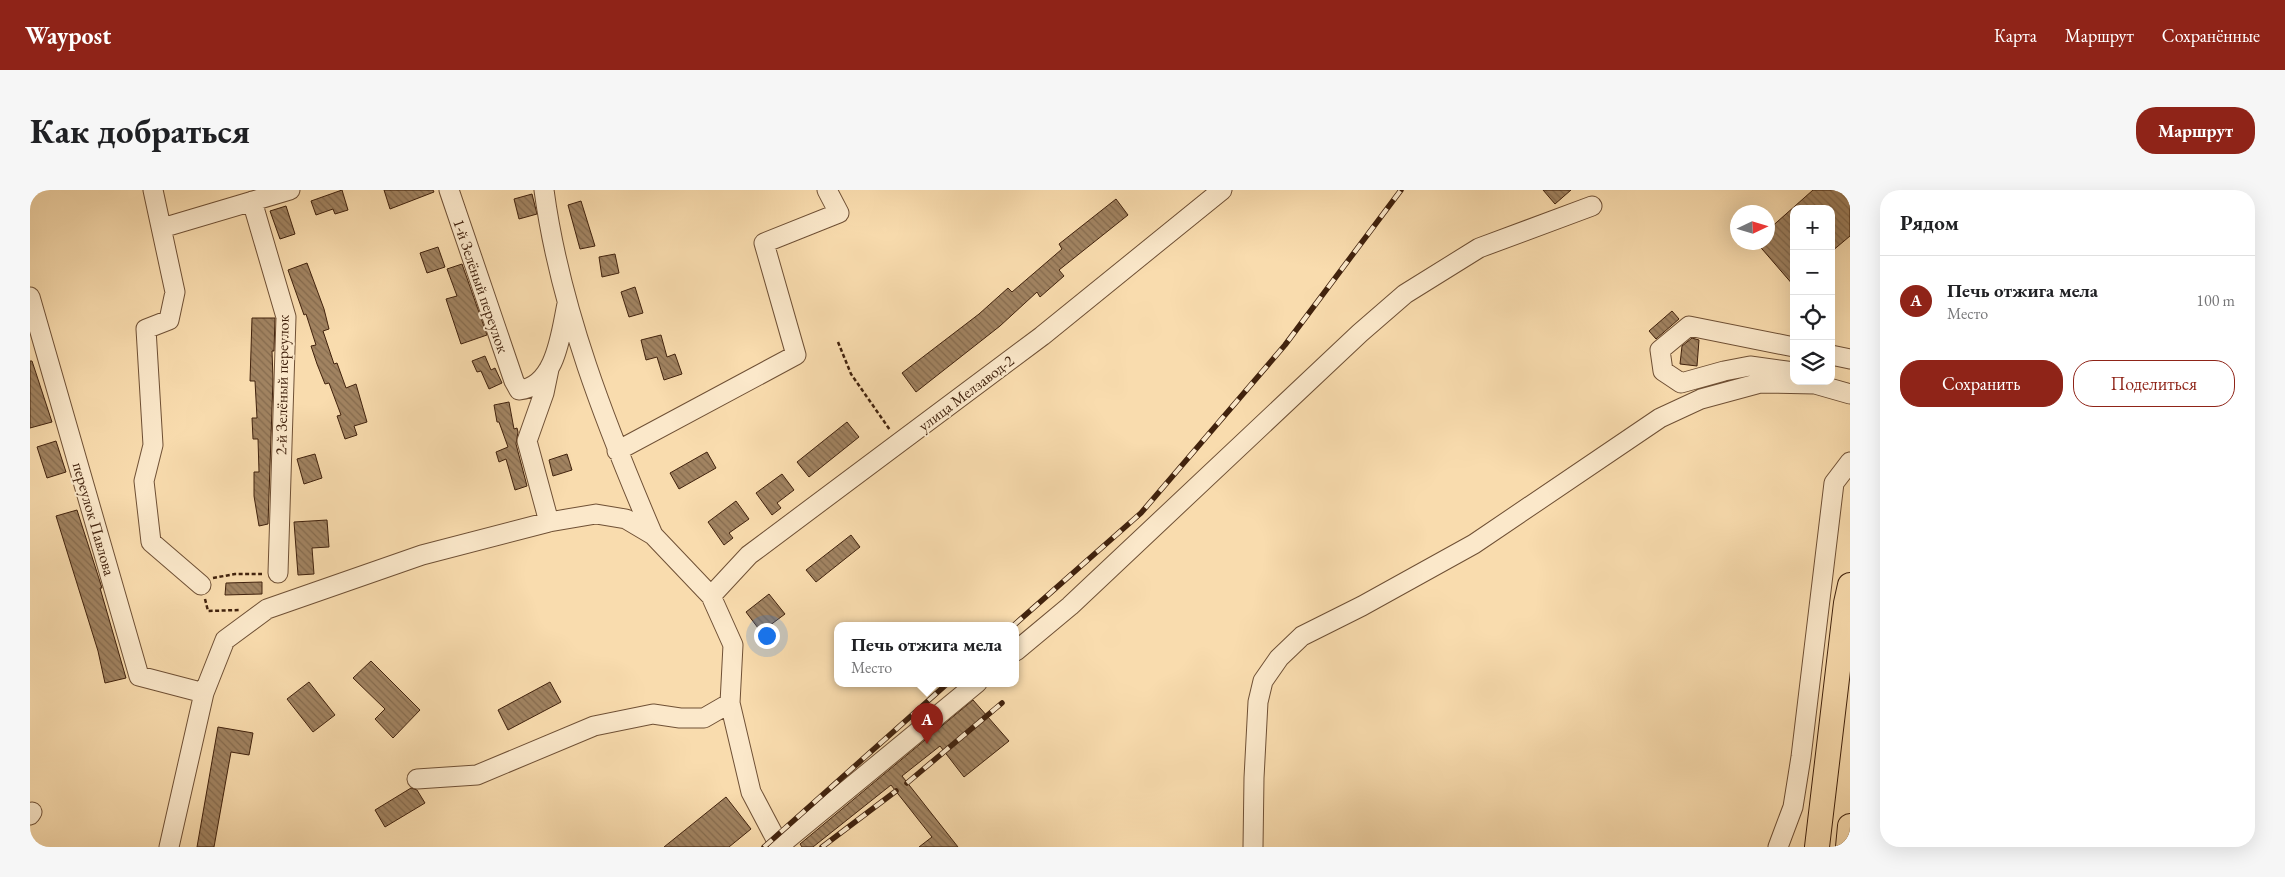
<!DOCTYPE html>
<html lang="ru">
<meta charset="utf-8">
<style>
body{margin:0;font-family:"EB Garamond",serif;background:#f6f6f6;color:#202124}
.controls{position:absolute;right:15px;top:15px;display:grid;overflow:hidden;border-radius:10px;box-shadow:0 5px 20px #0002}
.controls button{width:45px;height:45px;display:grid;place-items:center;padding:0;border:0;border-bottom:1px solid #e0e0e0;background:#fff;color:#202124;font:25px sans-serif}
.compass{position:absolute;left:1700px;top:15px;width:45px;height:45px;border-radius:50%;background:#fff;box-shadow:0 5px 20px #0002;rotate:86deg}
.you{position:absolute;left:736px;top:445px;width:18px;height:18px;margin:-12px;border:4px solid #fff;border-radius:50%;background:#1a73e8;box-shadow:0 0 0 8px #1a73e833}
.badge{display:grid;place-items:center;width:32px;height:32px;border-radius:50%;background:#8f2418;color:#fff;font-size:16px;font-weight:700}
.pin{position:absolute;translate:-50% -41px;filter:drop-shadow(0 1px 2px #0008)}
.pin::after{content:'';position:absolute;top:26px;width:18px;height:15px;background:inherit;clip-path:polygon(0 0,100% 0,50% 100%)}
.popup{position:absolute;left:804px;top:432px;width:185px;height:65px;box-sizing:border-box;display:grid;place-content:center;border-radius:10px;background:#fff;filter:drop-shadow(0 1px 4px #0005);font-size:16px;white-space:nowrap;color:#757577}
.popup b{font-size:19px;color:#202124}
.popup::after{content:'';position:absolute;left:50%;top:100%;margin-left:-10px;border:10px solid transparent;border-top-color:#fff}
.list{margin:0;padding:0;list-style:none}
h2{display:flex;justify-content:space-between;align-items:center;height:65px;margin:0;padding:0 20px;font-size:21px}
h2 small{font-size:16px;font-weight:400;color:#757577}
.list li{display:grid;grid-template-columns:32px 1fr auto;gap:15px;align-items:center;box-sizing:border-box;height:90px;padding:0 20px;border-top:1px solid #e0e0e0}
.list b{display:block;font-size:19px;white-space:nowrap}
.list p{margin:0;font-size:16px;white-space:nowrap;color:#757577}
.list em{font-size:16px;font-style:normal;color:#757577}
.actions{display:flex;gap:10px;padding:15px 20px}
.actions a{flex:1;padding:11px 0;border:1px solid #8f2418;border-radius:20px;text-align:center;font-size:18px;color:#8f2418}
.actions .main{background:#8f2418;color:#fff}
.icon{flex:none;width:28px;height:28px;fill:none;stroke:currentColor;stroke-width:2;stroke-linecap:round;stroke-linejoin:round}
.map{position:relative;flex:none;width:1820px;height:657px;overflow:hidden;border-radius:20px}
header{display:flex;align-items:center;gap:30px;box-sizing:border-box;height:70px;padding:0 25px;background:#8f2418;color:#fff}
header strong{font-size:24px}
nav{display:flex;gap:28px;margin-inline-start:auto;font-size:18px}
.intro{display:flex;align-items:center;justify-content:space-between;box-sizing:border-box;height:120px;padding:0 30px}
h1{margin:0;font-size:35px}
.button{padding:12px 22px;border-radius:20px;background:#8f2418;color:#fff;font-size:18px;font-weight:700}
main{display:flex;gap:30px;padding:0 30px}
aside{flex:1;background:#fff;border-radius:20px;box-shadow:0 5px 20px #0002}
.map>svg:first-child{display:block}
.building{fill:url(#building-back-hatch);stroke:#41220d}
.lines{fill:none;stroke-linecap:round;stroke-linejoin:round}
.minor-casing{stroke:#6f5035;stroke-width:21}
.major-casing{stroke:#41220d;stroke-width:26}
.path{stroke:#41220d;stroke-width:2.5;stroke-dasharray:4 2.5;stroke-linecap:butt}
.minor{stroke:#fbe8ca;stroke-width:19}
.major{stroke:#f9dcae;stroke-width:24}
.rail-casing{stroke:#41220d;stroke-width:5.5}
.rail{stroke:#fbe8ca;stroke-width:4;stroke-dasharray:11;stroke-linecap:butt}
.labels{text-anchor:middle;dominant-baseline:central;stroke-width:4;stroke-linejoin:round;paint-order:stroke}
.street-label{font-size:16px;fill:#41220d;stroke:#fbe8ca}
</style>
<header>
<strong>Waypost</strong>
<nav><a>Карта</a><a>Маршрут</a><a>Сохранённые</a></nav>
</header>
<div class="intro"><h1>Как добраться</h1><a class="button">Маршрут</a></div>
<main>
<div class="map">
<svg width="1820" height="657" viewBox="0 0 1820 657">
<defs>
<pattern id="building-back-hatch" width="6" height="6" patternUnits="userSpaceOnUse" patternTransform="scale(1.25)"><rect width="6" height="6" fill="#a18361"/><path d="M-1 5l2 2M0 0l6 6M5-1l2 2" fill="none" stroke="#856b4e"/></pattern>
</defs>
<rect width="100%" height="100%" fill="#f9dcae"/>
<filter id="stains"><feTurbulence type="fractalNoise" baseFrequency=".004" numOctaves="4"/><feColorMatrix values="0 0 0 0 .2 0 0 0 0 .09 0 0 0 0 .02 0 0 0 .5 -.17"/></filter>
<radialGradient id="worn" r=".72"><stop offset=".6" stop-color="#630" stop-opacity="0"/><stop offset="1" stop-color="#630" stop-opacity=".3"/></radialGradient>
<path class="building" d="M312 0 318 20 305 24 303 19 286 25 281 11Z
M354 0H403L404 2 360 19Z
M1513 0H1541L1525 14Z
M1783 0H1820V46L1801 62V19H1764V96L1726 52H1738V40Z
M502 4 507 24 489 29 484 9Z
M1086 9 1098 25 1029 80 1034 86 1010 107 1007 102 970 136 886 202 872 183 949 124 978 98 982 102 1032 59 1029 54Z
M551 11 565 56 550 59 538 15Z
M256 16 265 44 250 49 240 21Z
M408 57 415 77 397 83 390 63Z
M585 64 589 83 572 87 569 67Z
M277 73 294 119 299 139 293 141 304 174 307 173 316 198 326 194 337 232 324 236 327 245 315 249 307 226 311 225 299 193 295 194 287 174 281 156 286 155 276 124 274 125 258 80Z
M432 74 457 145 431 154 416 109 427 106 417 79Z
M605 97 613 123 599 127 591 102Z
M1642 121 1649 129 1626 149 1619 141Z
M222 128H245L244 161H242L243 189 238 334 229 336 224 306V282H229L228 249H223L222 228H227L225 191H220Z
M631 145 637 167 645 164 652 184 634 190 627 167 616 170 611 150Z
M1662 148 1669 150 1667 176 1650 174 1652 156Z
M455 166 461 180 465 178 472 193 459 199 451 181 447 182 442 171Z
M0 171H2L22 232 0 238Z
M479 212 484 239 487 238 488 242 486 254 497 296 485 300 476 269 469 272 466 262 478 257 469 232H467L464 215Z
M817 232 829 247 779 287 767 272Z
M26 251 36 282 17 288 7 257Z
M677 262 686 278 649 299 640 283Z
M285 264 292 288 274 294 267 269Z
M537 264 542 280 523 286 519 270Z
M752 284 764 300 747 313 751 318 742 325 726 303Z
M706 311 719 329 699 343 703 348 694 355 678 332Z
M47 320 72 398H70L96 488 75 493 68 461 26 326Z
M297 330 299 357 282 358 284 384 268 385 264 332Z
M821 345 830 357 786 392 776 380Z
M232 392V404L195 405 196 393Z
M739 404 755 424 731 442 716 422Z
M341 471 390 520 363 548 345 529 355 519 323 488Z
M279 492 305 525 283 542 257 509Z
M520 492 531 512 478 540 468 520Z
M943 510 979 551 934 587 910 556 872 586 928 657H889L902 647 861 595 783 657H772L770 654Z
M188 537 223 543 219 565 201 562 184 657H167Z
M381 598 387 600 395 613 355 637 345 620Z
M696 607 721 639 699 657H634Z"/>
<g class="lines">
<g class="minor-casing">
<path id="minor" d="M123 0 145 102 139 130 116 139 123 255 114 291 121 352 171 395
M419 0 484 191 489 200C526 197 531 142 537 114
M514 0C530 119 576 235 623 345
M222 11 256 127 248 383
M132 38 260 0
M0 107 109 486 174 503
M1764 157 1659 136 1630 160 1633 181 1651 193 1694 181 1720 176 1764 182
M1801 165 1820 169
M519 179 514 203 497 251 519 332
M587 261 766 165 734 53 809 23 797 0
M681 406 719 365 1012 146 1192 0
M986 461 1040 416 1330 143 1375 104 1449 58 1562 16
M387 589 447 585 564 536 623 524 650 528H674L700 513
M0 625 2 622
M749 656 947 493
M139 657 174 503 195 450 237 419 392 365 519 332 566 324 596 329 623 345 681 406 703 455 700 513 721 602 750 657
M1223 657 1224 588 1228 512 1233 491 1249 468 1272 446 1332 416 1444 354 1630 228 1671 209 1730 193 1785 194 1820 204
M1748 657 1763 617 1771 567 1804 293 1820 272"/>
</g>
<g class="major-casing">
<path id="major" d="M1787 657 1816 413 1820 395
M1818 657 1820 636"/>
</g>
<path class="path" d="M808 152 821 184 860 240
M183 388 205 384H232
M175 409 178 421 210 420"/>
<use href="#minor" class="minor"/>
<use href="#major" class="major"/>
<g class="rail-casing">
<path id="rail" d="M984 435 1111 323 1255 155 1371 0
M877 593 972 513
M734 657 918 493
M792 657 866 601"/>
</g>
<use href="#rail" class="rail"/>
</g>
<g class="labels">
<g class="street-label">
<text transform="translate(451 96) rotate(71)">1-й Зелёный переулок</text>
<text transform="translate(252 195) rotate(-89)">2-й Зелёный переулок</text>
<text transform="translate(936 203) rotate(-37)">улица Мелзавод-2</text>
<text transform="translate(64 329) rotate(74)">переулок Павлова</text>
</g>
</g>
<rect width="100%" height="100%" filter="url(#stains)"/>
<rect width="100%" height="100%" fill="url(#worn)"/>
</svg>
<div class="controls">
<button>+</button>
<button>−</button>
<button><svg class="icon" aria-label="locate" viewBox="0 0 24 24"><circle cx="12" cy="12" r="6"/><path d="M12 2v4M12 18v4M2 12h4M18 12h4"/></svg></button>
<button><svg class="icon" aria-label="layers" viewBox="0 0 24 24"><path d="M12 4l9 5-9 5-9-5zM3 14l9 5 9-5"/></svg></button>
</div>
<svg class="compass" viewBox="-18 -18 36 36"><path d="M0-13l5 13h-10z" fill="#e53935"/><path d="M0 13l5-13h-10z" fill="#757577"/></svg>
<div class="you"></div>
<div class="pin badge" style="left:897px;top:554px">A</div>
<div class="popup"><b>Печь отжига мела</b>Место</div>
</div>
<aside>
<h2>Рядом<small></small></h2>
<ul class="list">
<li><span class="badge">A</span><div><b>Печь отжига мела</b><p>Место</p></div><em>100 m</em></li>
</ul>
<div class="actions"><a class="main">Сохранить</a><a>Поделиться</a></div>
</aside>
</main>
